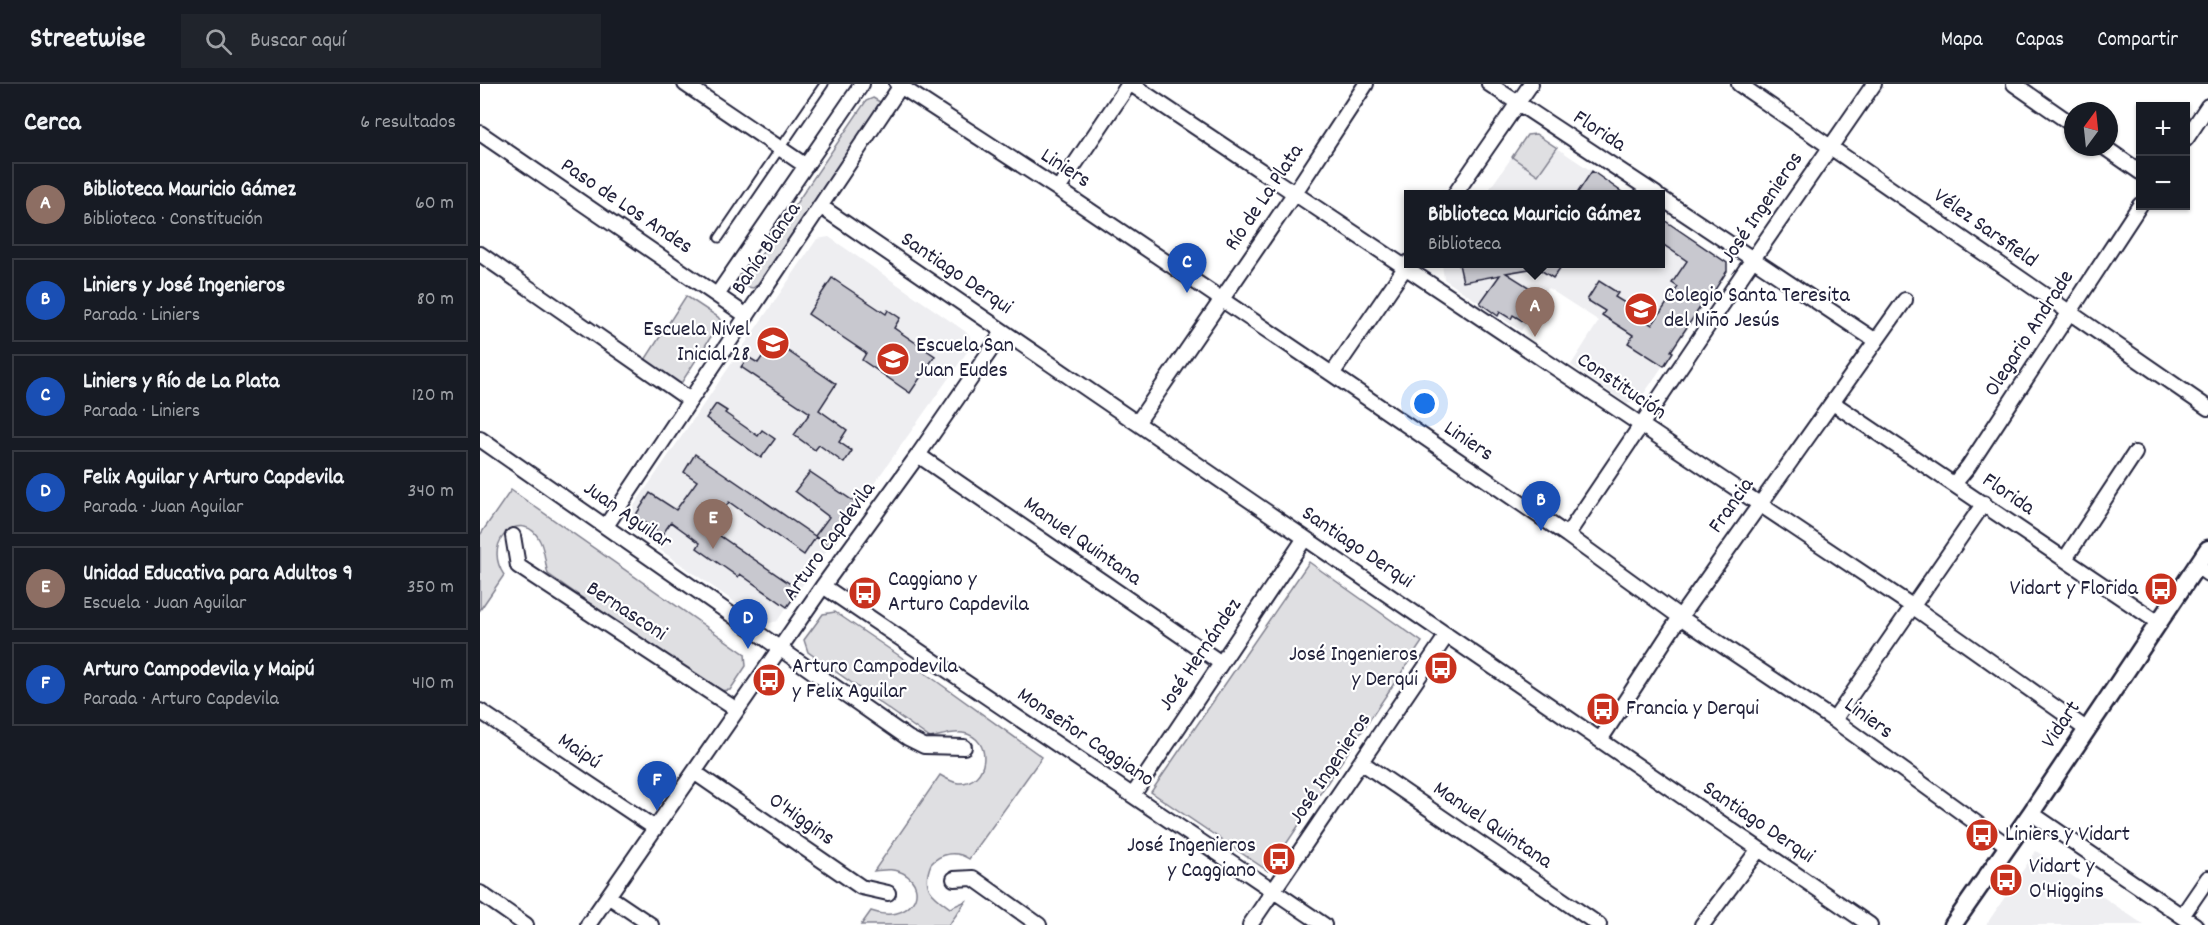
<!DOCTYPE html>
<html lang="es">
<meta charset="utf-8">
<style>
body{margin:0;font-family:Dekko,sans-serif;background:#20242c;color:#f1f3f6}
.controls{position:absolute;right:18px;top:18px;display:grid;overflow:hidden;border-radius:0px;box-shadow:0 2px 4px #0004}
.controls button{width:54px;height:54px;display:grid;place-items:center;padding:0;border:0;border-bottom:2px solid #363941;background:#171b24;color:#f1f3f6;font:30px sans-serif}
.compass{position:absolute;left:1584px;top:18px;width:54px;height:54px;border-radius:50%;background:#171b24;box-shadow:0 2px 4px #0004;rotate:15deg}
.you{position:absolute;left:945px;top:320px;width:21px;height:21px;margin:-15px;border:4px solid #fff;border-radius:50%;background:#1a73e8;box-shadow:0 0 0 9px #1a73e833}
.badge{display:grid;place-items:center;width:39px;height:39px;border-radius:50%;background:#db2777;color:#fff;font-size:20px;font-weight:700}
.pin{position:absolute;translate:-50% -50px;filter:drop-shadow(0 2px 3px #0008)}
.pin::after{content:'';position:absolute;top:32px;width:21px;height:18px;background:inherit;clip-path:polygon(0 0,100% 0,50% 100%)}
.popup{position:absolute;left:924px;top:106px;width:261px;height:78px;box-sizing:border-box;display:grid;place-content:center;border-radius:0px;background:#171b24;filter:drop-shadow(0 2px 4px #0005);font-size:20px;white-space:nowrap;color:#9ea1a6}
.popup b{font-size:22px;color:#f1f3f6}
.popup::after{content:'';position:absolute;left:50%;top:100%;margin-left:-12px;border:12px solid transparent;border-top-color:#171b24}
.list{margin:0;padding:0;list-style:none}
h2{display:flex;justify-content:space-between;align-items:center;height:78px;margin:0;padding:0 24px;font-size:26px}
h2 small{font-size:20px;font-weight:400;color:#9ea1a6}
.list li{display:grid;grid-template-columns:39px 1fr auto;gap:18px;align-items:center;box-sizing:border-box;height:84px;margin:0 12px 12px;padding:0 12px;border:2px solid #363941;border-radius:0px}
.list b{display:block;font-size:22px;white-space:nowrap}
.list p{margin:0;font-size:20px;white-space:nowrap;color:#9ea1a6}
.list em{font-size:20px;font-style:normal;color:#9ea1a6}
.icon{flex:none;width:33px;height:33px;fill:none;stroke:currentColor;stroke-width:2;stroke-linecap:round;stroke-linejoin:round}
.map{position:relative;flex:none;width:1728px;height:841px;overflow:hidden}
header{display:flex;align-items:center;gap:36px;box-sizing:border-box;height:84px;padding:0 30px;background:#171b24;border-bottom:2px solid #363941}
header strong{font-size:28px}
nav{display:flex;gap:33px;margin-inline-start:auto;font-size:21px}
.search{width:420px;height:54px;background:#20242c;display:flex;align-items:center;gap:15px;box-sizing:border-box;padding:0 21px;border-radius:0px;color:#9ea1a6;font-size:22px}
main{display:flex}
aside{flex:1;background:#171b24}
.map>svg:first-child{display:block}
.built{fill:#eeeef1}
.green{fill:#dfdfe2;stroke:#80808e;stroke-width:1.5}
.building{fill:#c8c8cf;stroke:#22223b;stroke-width:1.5}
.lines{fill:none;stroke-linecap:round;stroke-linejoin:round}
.service-casing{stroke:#22223b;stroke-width:11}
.minor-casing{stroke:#22223b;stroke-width:18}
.tertiary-casing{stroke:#22223b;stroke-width:21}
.service{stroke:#fff;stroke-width:7}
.minor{stroke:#fff;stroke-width:14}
.tertiary{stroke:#fff;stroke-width:16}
.labels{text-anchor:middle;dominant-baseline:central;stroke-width:4.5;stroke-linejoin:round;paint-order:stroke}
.street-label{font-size:22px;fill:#22223b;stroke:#fff}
.poi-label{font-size:22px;fill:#22223b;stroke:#fff;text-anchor:start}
</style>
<header>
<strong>Streetwise</strong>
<div class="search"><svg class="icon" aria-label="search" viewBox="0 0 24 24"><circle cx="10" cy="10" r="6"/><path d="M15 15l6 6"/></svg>Buscar aquí</div>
<nav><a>Mapa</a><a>Capas</a><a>Compartir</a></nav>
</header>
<main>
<aside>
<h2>Cerca<small>6 resultados</small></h2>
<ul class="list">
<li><span class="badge" style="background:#8d6e63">A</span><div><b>Biblioteca Mauricio Gámez</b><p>Biblioteca · Constitución</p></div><em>60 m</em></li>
<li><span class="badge" style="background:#1a4fb4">B</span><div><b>Liniers y José Ingenieros</b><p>Parada · Liniers</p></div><em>80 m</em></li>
<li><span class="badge" style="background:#1a4fb4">C</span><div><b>Liniers y Río de La Plata</b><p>Parada · Liniers</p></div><em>120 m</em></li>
<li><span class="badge" style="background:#1a4fb4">D</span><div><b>Felix Aguilar y Arturo Capdevila</b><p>Parada · Juan Aguilar</p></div><em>340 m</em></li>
<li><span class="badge" style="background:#8d6e63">E</span><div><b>Unidad Educativa para Adultos 9</b><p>Escuela · Juan Aguilar</p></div><em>350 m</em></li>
<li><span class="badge" style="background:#1a4fb4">F</span><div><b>Arturo Campodevila y Maipú</b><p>Parada · Arturo Capdevila</p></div><em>410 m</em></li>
</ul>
</aside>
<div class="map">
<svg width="1728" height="841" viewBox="0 0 1728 841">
<rect width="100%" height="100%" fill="#fff"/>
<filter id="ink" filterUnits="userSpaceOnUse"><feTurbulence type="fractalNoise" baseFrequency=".0167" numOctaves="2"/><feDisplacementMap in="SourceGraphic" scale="12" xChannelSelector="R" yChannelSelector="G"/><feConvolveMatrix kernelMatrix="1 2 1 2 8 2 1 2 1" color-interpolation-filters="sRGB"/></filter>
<g filter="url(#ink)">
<path class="built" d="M1077 64 1146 110H1006L1032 73 1058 91Z
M1181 134 1247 179V187L1159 317 1147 320 1091 281 1119 237 1068 204 1041 247 964 195 962 180H1181Z
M349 153 489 250 492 261 297 537 286 540 149 444 147 432 337 155Z
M1556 767 1664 841H1506Z"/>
<path class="green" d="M393 14 400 18 399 26 277 201 273 204 268 203 265 198 266 193 386 17Z
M1056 50 1077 64 1058 91 1032 73 1047 51Z
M206 212 238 233 241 237 200 301 165 276Z
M31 406 265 570 266 582 250 606 236 607 68 490C65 480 65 467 60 457 45 423 0 455 24 491L0 526V451Z
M829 478 942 558 788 787 671 708Z
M355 528 452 594 562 673 489 775C476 766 461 769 451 780 441 804 452 811 470 824L486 817 469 841H381L391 827C429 841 452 805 423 789 414 784 404 786 394 787L460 691C465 694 472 698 478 699 509 701 514 654 483 649 473 647 460 652 450 654L328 568 324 556 343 530Z"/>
<path class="building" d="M1112 87 1146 111H1096Z
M1181 134 1247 179V187L1227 218 1225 216 1191 267 1193 268 1184 282 1148 259 1153 251 1122 231 1125 227 1107 216 1119 197 1138 209 1135 213 1145 219 1143 222 1172 241 1198 203 1192 199 1207 177 1181 159Z
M979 180H1049V185L1026 189 1063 212 1046 239 1033 231 1031 235 1020 228 1018 232 1000 219 1020 191 983 198Z
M1051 180H1083L1073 194Z
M352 194 406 230 408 226 420 234 414 244 455 272 430 309 382 276 386 269 328 230Z
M293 257 356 300 339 326 367 346 359 358 372 367 364 379 339 361 335 366 314 351 330 329 261 283 268 273 278 279Z
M236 320 247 327 245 329 278 352 282 346 295 355 281 374 226 334Z
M215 370 335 452 349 433 315 407 330 388 379 421 350 463 336 453 324 471 249 418 230 445 319 506 307 523 260 490 258 493 217 464 220 459 191 438 182 451 155 432 170 409 196 426 217 397 204 388Z"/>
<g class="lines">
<g class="service-casing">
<path id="service" d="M239 154 344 0"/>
</g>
<g class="minor-casing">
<path id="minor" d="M205 0 326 82
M417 0 578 105 852 290 1087 451 1200 533 1354 636 1528 762
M651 0 1432 522 1606 645
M1009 0 1176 110
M1259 0 1728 324
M1534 0 1593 41
M0 49 267 232
M1706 55 1728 22
M1624 63 1660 88
M578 105 649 0
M975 110 1051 0
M1181 114 1396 257
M340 122 1390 841
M0 170 210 316
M237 211 382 0
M852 290 929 178
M1353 319 1679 539
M657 339 814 110 886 0
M0 355 428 654 444 662 484 663
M438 371 741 579
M1474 400 1488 383 1660 121
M126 442 422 0
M1087 451 1273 175 1394 0
M33 452 38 482 257 626
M1585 475 1655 369
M1717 482 1728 490
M343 502 844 841
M0 627 175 744
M1354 636 1504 419
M1120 656 1200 533 1425 216
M881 678 1119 841
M214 688 381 803 408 809
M653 711 825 454
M1551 729 1715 841
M474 795 493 794 559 841
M0 809 46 841
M128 812 171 841
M1702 832 1728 794
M108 841 343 502 438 371 523 248
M770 841 967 551
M1222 841 1279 765"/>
</g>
<g class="tertiary-casing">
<path id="tertiary" d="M1473 841 1551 729 1728 465"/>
</g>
<use href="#service" class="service"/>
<use href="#minor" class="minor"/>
<use href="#tertiary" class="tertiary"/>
</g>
</g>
<defs>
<g id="school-disc" transform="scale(1.725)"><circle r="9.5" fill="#c8321e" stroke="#fff"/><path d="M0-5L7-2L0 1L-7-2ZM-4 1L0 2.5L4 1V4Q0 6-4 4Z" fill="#fff"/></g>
<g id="bus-disc" transform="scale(1.725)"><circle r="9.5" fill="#c8321e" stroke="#fff"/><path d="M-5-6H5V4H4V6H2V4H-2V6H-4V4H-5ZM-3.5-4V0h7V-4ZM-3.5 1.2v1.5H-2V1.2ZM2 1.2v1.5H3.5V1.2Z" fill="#fff"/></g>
</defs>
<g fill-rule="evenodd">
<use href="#school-disc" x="1161" y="225"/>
<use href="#school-disc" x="293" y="259"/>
<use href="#school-disc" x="413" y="275"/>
<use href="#bus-disc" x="1681" y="505"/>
<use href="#bus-disc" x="385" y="509"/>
<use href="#bus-disc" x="961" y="584"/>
<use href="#bus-disc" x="289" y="596"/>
<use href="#bus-disc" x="1123" y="625"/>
<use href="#bus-disc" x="1502" y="751"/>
<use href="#bus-disc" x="799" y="775"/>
<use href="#bus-disc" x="1526" y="796"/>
</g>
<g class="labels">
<g class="street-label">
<text transform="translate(1119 48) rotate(33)">Florida</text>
<text transform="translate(585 85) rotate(33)">Liniers</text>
<text transform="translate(785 114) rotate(-56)">Río de La Plata</text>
<text transform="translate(146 123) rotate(34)">Paso de Los Andes</text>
<text transform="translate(1283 124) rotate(-56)">José Ingenieros</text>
<text transform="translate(1505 145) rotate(35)">Vélez Sarsfield</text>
<text transform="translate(287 165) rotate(-56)">Bahía Blanca</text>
<text transform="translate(476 190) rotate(34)">Santiago Derqui</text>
<text transform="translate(1550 250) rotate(-57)">Olegario Andrade</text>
<text transform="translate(1141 303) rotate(34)">Constitución</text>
<text transform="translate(988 358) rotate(34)">Liniers</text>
<text transform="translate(1528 411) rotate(34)">Florida</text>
<text transform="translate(1252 422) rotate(-55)">Francia</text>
<text transform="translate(147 432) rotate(35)">Juan Aguilar</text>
<text transform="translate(350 458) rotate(-54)">Arturo Capdevila</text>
<text transform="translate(602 458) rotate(35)">Manuel Quintana</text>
<text transform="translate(877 464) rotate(34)">Santiago Derqui</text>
<text transform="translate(146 528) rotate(33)">Bernasconi</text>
<text transform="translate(721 571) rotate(-56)">José Hernández</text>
<text transform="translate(1388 635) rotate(36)">Liniers</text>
<text transform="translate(1582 641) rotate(-56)">Vidart</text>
<text transform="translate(605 654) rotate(34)">Monseñor Caggiano</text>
<text transform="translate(99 668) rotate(34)">Maipú</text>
<text transform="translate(851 685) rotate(-56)">José Ingenieros</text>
<text transform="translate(321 736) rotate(35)">O'Higgins</text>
<text transform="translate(1278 739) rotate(34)">Santiago Derqui</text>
<text transform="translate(1012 742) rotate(34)">Manuel Quintana</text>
</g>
<g class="poi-label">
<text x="1184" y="212">Colegio Santa Teresita<tspan x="1184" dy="25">del Niño Jesús</tspan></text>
<text x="270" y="246" text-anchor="end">Escuela Nivel<tspan x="270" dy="25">Inicial 28</tspan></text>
<text x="436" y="262">Escuela San<tspan x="436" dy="25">Juan Eudes</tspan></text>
<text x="408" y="496">Caggiano y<tspan x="408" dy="25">Arturo Capdevila</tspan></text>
<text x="1658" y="505" text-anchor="end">Vidart y Florida</text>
<text x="938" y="571" text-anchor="end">José Ingenieros<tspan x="938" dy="25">y Derqui</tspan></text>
<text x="312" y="583">Arturo Campodevila<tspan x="312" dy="25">y Felix Aguilar</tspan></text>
<text x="1146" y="625">Francia y Derqui</text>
<text x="1525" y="751">Liniers y Vidart</text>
<text x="776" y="762" text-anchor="end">José Ingenieros<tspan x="776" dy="25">y Caggiano</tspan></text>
<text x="1549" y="783">Vidart y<tspan x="1549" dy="25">O'Higgins</tspan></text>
</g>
</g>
</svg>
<div class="controls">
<button>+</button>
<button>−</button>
</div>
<svg class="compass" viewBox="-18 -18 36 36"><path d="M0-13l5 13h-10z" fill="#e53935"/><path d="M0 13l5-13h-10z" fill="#9ea1a6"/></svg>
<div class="you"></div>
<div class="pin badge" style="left:1055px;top:253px;background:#8d6e63">A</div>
<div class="popup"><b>Biblioteca Mauricio Gámez</b>Biblioteca</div>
<div class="pin badge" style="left:1061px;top:447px;background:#1a4fb4">B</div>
<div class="pin badge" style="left:707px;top:209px;background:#1a4fb4">C</div>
<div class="pin badge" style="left:268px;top:565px;background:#1a4fb4">D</div>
<div class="pin badge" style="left:233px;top:465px;background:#8d6e63">E</div>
<div class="pin badge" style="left:177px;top:727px;background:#1a4fb4">F</div>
</div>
</main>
